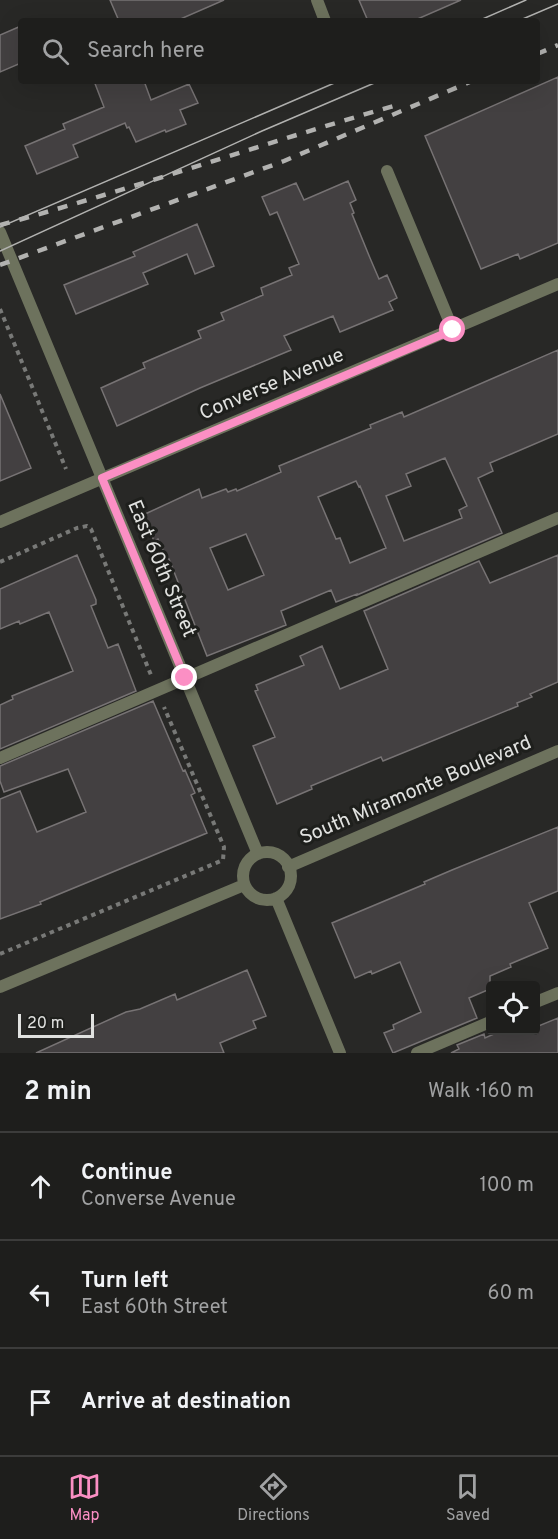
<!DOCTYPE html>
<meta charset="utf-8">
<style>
body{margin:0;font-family:Overpass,sans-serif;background:#262725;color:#f1f3f6}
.controls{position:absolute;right:18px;bottom:18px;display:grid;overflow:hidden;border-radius:6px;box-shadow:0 6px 24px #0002}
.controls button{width:54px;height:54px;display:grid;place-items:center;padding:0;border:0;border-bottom:2px solid #3c3c3b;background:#1e1e1c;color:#f1f3f6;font:30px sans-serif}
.scale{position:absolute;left:18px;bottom:15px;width:76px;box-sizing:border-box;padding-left:6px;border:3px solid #e1e2e0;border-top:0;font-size:16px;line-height:21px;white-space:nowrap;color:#e1e2e0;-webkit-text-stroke:4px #1e1f1c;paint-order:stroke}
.stop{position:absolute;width:18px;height:18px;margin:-14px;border:4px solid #fb8fc4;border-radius:50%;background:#fff}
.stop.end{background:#fb8fc4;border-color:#fff;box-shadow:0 2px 6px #0008}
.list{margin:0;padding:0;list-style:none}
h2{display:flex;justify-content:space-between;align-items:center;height:78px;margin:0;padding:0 24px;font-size:26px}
h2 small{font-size:20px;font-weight:400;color:#a1a2a3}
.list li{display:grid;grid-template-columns:39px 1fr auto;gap:18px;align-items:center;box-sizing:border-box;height:108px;padding:0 24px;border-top:2px solid #3c3c3b}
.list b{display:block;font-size:22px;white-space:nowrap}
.list p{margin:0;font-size:20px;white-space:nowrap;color:#a1a2a3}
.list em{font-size:20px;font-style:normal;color:#a1a2a3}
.icon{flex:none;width:33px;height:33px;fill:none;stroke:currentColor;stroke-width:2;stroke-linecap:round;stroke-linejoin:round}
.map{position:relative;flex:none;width:558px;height:1053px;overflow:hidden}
.search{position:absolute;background:#1e1e1c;box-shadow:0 6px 24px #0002;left:18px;right:18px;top:18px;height:66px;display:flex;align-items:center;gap:15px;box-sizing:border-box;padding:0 21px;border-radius:6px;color:#a1a2a3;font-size:22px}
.sheet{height:402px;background:#1e1e1c}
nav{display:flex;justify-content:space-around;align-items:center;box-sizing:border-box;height:84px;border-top:2px solid #3c3c3b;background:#1e1e1c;font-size:16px;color:#a1a2a3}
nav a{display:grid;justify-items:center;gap:3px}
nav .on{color:#fb8fc4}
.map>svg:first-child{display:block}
.building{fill:#434041;stroke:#777374;stroke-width:1.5;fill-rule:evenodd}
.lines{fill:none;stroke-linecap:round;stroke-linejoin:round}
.path{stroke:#787977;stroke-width:4;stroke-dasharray:4.5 4.5;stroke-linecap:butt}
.service{stroke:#6d725d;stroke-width:12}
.minor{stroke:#6d725d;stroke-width:12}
.tertiary{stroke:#6d725d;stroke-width:12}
.tram{stroke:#b2b2b0;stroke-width:1.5}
.rail{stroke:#b2b2b0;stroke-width:4.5;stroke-dasharray:10 10;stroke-linecap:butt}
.route{stroke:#fb8fc4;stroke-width:8}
.labels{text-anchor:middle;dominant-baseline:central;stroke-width:6;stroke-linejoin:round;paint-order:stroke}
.street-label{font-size:20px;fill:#e1e2e0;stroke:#1e1f1c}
</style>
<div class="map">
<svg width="558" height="1053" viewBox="0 0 558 1053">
<rect width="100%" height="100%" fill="#282826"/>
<path class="building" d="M110 0H224L176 21H119Z
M359 0H461L413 21H368Z
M21 26V63L0 72V35Z
M558 77V243L520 259 518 254 481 269 425 136Z
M94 81H144L151 100 189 84 198 103 180 110 186 124 166 132 165 130 136 142 129 127 127 128 125 123 73 145 78 157 37 174 25 146 65 129 63 124 104 107Z
M348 181 356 200 350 203 354 213 352 214 370 258 379 279 387 275 397 298 389 302 393 310 340 332 333 316 284 336 291 350 200 388 117 426 101 388 145 368 143 363 201 338 198 331 224 320 221 313 263 295 261 288 292 275 289 268 299 264 277 212 270 215 262 197 296 183 304 200Z
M197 224 214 266 195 274 187 254 143 273 148 284 76 314 64 285 135 256 133 252Z
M558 350V434L490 463 493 471 478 478 502 533 357 595V594L336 602 331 590 281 611 286 625 207 656 169 559H167L158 539 154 541 143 515 199 489 202 498 226 489 228 492 236 489 237 491 281 472 279 466 371 428 370 425 402 412 404 417ZM445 458 467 506 459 510 462 518 404 541 386 496 411 486 406 474ZM356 481 359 487 360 486 386 548 350 563 340 538 336 539 318 497ZM246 534 264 575 228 590 210 548Z
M0 394 31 468 0 481Z
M77 555 96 600V604L91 606 108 648 118 644 136 691 0 749V705L13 699 12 696 73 671 49 612 20 624 19 621 0 629V589Z
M558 555V682L530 694 532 697 517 703 518 706 383 761 381 757 311 786 312 789 277 804 253 746 275 737 255 691 258 690 256 685 304 665 300 656 322 646 340 689 388 669 364 611 479 561 490 583Z
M153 701 183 771 185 770 195 793 191 795 207 833 40 902 41 904 0 919V799L20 791 37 832 86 812 68 769 4 792 0 781V766Z
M558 827V891L529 903 548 948 510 964 511 967 490 976V989L469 998 477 1018 393 1053 384 1033 394 1029 393 1025 421 1012 400 962 372 974 371 971 355 978 332 923 425 884 424 882 452 870Z
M247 970 266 1016 253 1021 256 1028 220 1043 224 1053H36L126 1012 140 1009 175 994 177 1000Z
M558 1018V1053H451L459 1049 457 1045 484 1034 485 1038 503 1030H536V1027Z"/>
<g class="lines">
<path class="path" d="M0 309 66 469
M0 562 77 528 87 526 91 529 151 675
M0 954 223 860 224 847 164 707"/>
<path class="service" d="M0 758 558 518
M536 1002 558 993
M417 1053 490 1022"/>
<path class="minor" d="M317 0 325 21
M387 171 453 330
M0 522 558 284"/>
<path class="tertiary" d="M0 232 258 854
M243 876a24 24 0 1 1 48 0a24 24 0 1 1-48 0Z
M288 867 558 751
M276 898 340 1053
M0 987 244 885"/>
<path class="tram" d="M478 21 526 0
M518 21 558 4
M0 227 339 81
M0 251 262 131 379 81"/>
<path class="rail" d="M537 54 558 45
M0 225C133 189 264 143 397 105
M0 265 284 161 472 81"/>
</g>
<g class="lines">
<path class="route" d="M185 678 102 478 453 330"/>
</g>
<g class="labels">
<g class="street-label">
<text transform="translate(272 385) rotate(-23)">Converse Avenue</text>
<text transform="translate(161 569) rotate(67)">East 60th Street</text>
<text transform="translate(416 791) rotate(-23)">South Miramonte Boulevard</text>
</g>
</g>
</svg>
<div class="controls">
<button><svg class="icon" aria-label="locate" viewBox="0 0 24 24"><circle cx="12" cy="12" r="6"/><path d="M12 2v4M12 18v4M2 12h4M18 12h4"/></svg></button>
</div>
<div class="scale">20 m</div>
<div class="stop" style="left:453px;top:330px"></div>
<div class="stop end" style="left:185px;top:678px"></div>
<div class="search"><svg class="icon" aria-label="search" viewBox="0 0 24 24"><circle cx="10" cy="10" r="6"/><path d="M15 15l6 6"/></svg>Search here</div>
</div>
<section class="sheet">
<h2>2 min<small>Walk · 160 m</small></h2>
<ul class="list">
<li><svg class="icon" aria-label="ahead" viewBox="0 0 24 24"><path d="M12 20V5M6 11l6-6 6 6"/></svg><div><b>Continue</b><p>Converse Avenue</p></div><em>100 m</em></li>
<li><svg class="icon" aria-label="left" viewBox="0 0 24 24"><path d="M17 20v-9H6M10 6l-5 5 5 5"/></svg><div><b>Turn left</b><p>East 60th Street</p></div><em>60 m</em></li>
<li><svg class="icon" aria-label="arrive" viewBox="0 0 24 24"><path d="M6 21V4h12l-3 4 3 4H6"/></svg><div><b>Arrive at destination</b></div></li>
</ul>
</section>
<nav>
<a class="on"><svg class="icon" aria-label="map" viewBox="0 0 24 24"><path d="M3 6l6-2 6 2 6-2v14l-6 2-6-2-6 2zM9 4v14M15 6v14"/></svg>Map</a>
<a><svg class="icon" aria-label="directions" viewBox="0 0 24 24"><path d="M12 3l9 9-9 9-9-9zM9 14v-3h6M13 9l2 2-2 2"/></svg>Directions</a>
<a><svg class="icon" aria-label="saved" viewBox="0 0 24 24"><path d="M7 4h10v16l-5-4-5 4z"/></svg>Saved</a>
</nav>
